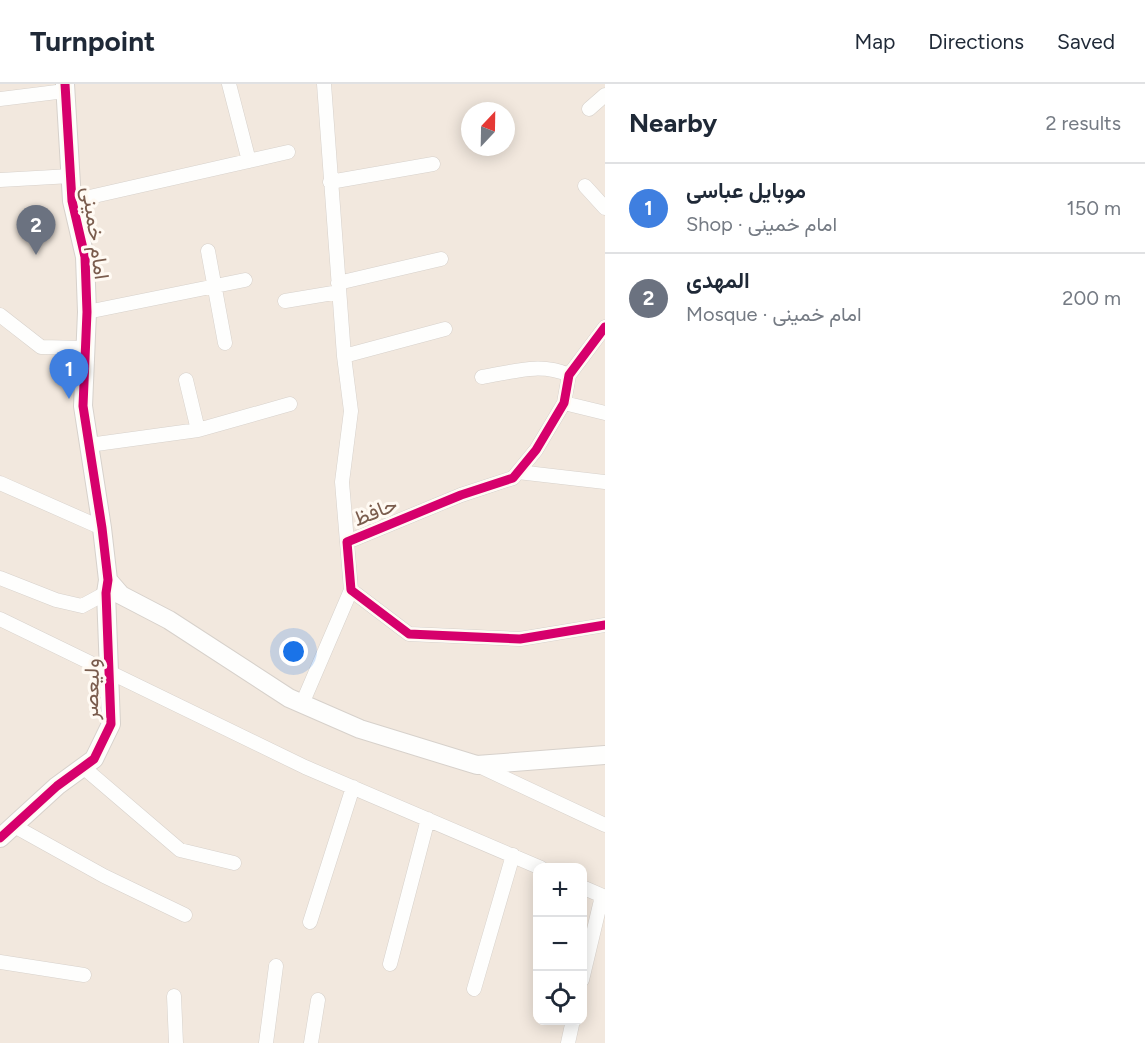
<!DOCTYPE html>
<meta charset="utf-8">
<style>
body{margin:0;font-family:Figtree,Vazirmatn,sans-serif;background:#f2f2f3;color:#1f2937}
.controls{position:absolute;right:18px;bottom:18px;display:grid;overflow:hidden;border-radius:12px;box-shadow:0 3px 15px #0003}
.controls button{width:54px;height:54px;display:grid;place-items:center;padding:0;border:0;border-bottom:2px solid #e0e1e3;background:#fff;color:#1f2937;font:30px sans-serif}
.compass{position:absolute;left:461px;top:18px;width:54px;height:54px;border-radius:50%;background:#fff;box-shadow:0 3px 15px #0003;rotate:22deg}
.you{position:absolute;left:294px;top:568px;width:21px;height:21px;margin:-15px;border:4px solid #fff;border-radius:50%;background:#1a73e8;box-shadow:0 0 0 9px #1a73e833}
.badge{display:grid;place-items:center;width:39px;height:39px;border-radius:50%;background:#5c585b;color:#fff;font-size:20px;font-weight:700}
.pin{position:absolute;translate:-50% -50px;filter:drop-shadow(0 2px 3px #0008)}
.pin::after{content:'';position:absolute;top:32px;width:21px;height:18px;background:inherit;clip-path:polygon(0 0,100% 0,50% 100%)}
.list{margin:0;padding:0;list-style:none}
h2{display:flex;justify-content:space-between;align-items:center;height:78px;margin:0;padding:0 24px;font-size:26px}
h2 small{font-size:20px;font-weight:400;color:#747a83}
.list li{display:grid;grid-template-columns:39px 1fr auto;gap:18px;align-items:center;box-sizing:border-box;height:90px;padding:0 24px;border-top:2px solid #e0e1e3}
.list b{display:block;font-size:22px;white-space:nowrap}
.list p{margin:0;font-size:20px;white-space:nowrap;color:#747a83}
.list em{font-size:20px;font-style:normal;color:#747a83}
.icon{flex:none;width:33px;height:33px;fill:none;stroke:currentColor;stroke-width:2;stroke-linecap:round;stroke-linejoin:round}
.map{position:relative;flex:none;width:605px;height:959px;overflow:hidden}
header{display:flex;align-items:center;gap:36px;box-sizing:border-box;height:84px;padding:0 30px;background:#fff;border-bottom:2px solid #e0e1e3}
header strong{font-size:28px}
nav{display:flex;gap:33px;margin-inline-start:auto;font-size:21px}
main{display:flex}
aside{flex:1;background:#fff}
.map>svg:first-child{display:block}
.residential{fill:#f2e8de;fill-rule:evenodd}
.lines{fill:none;stroke-linecap:round;stroke-linejoin:round}
.minor-casing{stroke:#d7d1cb;stroke-width:15}
.tertiary-casing{stroke:#d7d1cb;stroke-width:20}
.minor{stroke:#fefefd;stroke-width:14}
.tertiary{stroke:#fefefd;stroke-width:18}
.cycleway-casing{stroke:#fffaf3;stroke-width:13}
.cycleway{stroke:#d6006c;stroke-width:9}
.labels{text-anchor:middle;dominant-baseline:central;stroke-width:6;stroke-linejoin:round;paint-order:stroke}
.street-label{font-size:21px;fill:#7a5c4d;stroke:#fffaf3}
</style>
<header>
<strong>Turnpoint</strong>
<nav><a>Map</a><a>Directions</a><a>Saved</a></nav>
</header>
<main>
<div class="map">
<svg width="605" height="959" viewBox="0 0 605 959">
<rect width="100%" height="100%" fill="#f9f5f0"/>
<path class="residential" d="M0 0H605V959H0ZM470 27H506V63H470ZM538 784H582V936H538Z"/>
<g class="lines">
<g class="minor-casing">
<path id="minor" d="M229 0 249 77
M324 0 344 272 351 327 342 398 347 458
M0 15 65 7
M589 25 605 11
M0 96 71 92
M330 98 433 80
M585 102 605 124
M72 117 288 68
M208 167 225 259
M338 199 441 175
M285 217 339 208
M87 228 245 196
M0 231 41 263 85 264
M605 243 569 291 564 319 536 366 513 394 461 411 347 458 351 506 409 550 520 555 605 541
M344 272 445 245
M482 293C513 288 540 278 569 291
M564 319 605 329
M198 346 290 320
M89 361 198 346 186 296
M518 388 605 398
M0 399 102 444
M0 494 56 516 82 522 106 509
M0 535 305 683 541 784
M302 620 351 506
M479 682 605 741
M83 683 180 766 234 779
M14 742 104 792 185 831
M582 803 605 813
M310 838 353 703
M0 878 84 891
M390 880 428 735
M582 896 602 812
M474 905 513 771
M174 912 176 959
M266 959 276 882
M311 959 318 916
M568 959 573 936"/>
</g>
<g class="tertiary-casing">
<path id="tertiary" d="M108 496 121 511 169 536 289 614 360 645 477 681 605 671
M0 754 57 702 94 675 111 640 106 509 108 496 102 444 83 322 87 228 85 173 72 117 65 0"/>
</g>
<use href="#minor" class="minor"/>
<use href="#tertiary" class="tertiary"/>
<g class="cycleway-casing">
<path id="cycleway" d="M605 243 569 291 564 319 536 366 513 394 461 411 347 458 351 506 409 550 520 555 605 541
M0 754 57 702 94 675 111 640 106 509 108 496 102 444 83 322 87 228 85 173 72 117 65 0"/>
</g>
<use href="#cycleway" class="cycleway"/>
</g>
<g class="labels">
<g class="street-label">
<text transform="translate(96 149) rotate(82)">امام خمینی</text>
<text transform="translate(375 427) rotate(-22)">حافظ</text>
<text transform="translate(91 605) rotate(-89)">ولیعصر</text>
</g>
</g>
</svg>
<div class="controls">
<button>+</button>
<button>−</button>
<button><svg class="icon" aria-label="locate" viewBox="0 0 24 24"><circle cx="12" cy="12" r="6"/><path d="M12 2v4M12 18v4M2 12h4M18 12h4"/></svg></button>
</div>
<svg class="compass" viewBox="-18 -18 36 36"><path d="M0-13l5 13h-10z" fill="#e53935"/><path d="M0 13l5-13h-10z" fill="#747a83"/></svg>
<div class="you"></div>
<div class="pin badge" style="left:69px;top:315px;background:#3f7fe0">1</div>
<div class="pin badge" style="left:36px;top:171px;background:#6b7280">2</div>
</div>
<aside>
<h2>Nearby<small>2 results</small></h2>
<ul class="list">
<li><span class="badge" style="background:#3f7fe0">1</span><div><b>موبایل عباسی</b><p>Shop · امام خمینی</p></div><em>150 m</em></li>
<li><span class="badge" style="background:#6b7280">2</span><div><b>المهدی</b><p>Mosque · امام خمینی</p></div><em>200 m</em></li>
</ul>
</aside>
</main>
